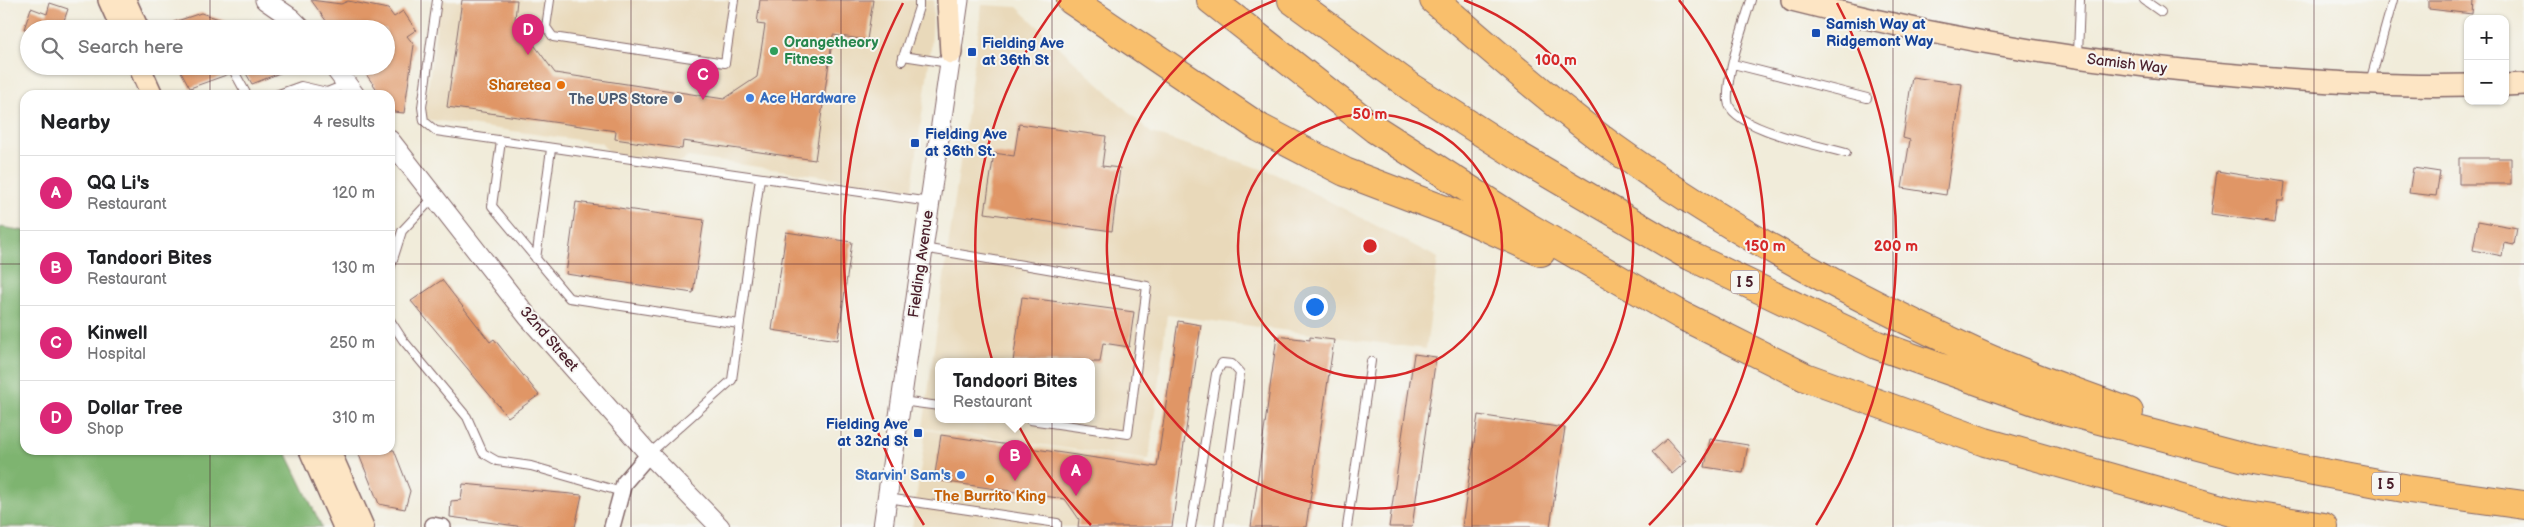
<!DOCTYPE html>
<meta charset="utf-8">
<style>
body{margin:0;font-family:"Balsamiq Sans",sans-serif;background:#f6f6f6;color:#202124}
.controls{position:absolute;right:15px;top:15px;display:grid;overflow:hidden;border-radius:10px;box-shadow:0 1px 4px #0004}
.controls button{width:45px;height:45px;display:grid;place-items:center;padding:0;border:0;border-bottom:1px solid #e0e0e0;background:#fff;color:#202124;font:25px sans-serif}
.you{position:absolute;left:1314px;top:306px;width:18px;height:18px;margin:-12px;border:4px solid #fff;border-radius:50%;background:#1a73e8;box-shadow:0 0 0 8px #1a73e833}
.badge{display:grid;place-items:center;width:32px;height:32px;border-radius:50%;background:#db2777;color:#fff;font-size:16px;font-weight:700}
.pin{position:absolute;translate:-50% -41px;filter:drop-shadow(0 1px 2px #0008)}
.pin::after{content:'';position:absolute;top:26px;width:18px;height:15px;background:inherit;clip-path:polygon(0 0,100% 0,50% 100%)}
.popup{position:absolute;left:935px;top:358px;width:160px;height:65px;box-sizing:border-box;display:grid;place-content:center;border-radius:10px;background:#fff;filter:drop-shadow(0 1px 4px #0005);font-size:16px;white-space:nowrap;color:#757577}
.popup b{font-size:19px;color:#202124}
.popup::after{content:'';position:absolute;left:50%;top:100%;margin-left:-10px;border:10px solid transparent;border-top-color:#fff}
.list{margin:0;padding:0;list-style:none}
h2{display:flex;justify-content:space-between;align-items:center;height:65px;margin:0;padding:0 20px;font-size:21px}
h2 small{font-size:16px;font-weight:400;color:#757577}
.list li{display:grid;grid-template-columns:32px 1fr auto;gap:15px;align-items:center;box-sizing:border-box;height:75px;padding:0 20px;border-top:1px solid #e0e0e0}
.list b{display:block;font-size:19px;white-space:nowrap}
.list p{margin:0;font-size:16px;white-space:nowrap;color:#757577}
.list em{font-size:16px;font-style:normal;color:#757577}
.icon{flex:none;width:28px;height:28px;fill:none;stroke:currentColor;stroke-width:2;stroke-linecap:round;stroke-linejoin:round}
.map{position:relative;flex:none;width:2524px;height:527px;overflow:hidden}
.search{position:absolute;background:#fff;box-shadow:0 1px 4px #0004;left:20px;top:20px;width:375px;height:55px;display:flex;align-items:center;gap:12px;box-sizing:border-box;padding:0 18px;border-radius:28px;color:#757577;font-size:19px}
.panel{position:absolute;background:#fff;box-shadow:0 1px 4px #0004;left:20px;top:90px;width:375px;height:365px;border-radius:15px}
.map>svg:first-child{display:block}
.built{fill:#e9d9ba;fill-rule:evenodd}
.forest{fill:#7eb470;stroke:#646a4e}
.building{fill:#e09666}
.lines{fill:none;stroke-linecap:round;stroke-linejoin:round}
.service-casing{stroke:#846768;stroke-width:10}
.minor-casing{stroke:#846768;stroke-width:18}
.tertiary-casing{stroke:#846768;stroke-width:21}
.secondary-casing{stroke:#846768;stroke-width:24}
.motorway-casing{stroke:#846768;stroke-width:30}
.service{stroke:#fff;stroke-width:8}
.minor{stroke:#fff;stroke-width:15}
.tertiary{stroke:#fff;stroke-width:19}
.secondary{stroke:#fde5c4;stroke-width:21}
.motorway{stroke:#f9bf6c;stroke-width:28}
.grid{fill:none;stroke:#4a1f2b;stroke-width:1;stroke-opacity:0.55}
.ring{fill:none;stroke:#d62828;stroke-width:2.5}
.transit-dot{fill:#1a4fb4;stroke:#f6f6f2;stroke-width:2}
.leisure-dot{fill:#2e9e5b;stroke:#f6f6f2;stroke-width:2}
.food-dot{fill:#e8710a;stroke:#f6f6f2;stroke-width:2}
.shop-dot{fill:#3f7fe0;stroke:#f6f6f2;stroke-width:2}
.service-dot{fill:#5c6f8a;stroke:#f6f6f2;stroke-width:2}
.labels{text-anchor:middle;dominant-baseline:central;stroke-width:4;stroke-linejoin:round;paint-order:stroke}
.shield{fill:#f6f6f2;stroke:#7e6067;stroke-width:1}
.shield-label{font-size:14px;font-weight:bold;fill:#4a1f2b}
.transit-label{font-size:15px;font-weight:bold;fill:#164399;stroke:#f6f6f2;text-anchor:start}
.leisure-label{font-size:15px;font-weight:bold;fill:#27864d;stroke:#f6f6f2;text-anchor:start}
.street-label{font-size:15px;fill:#4a1f2b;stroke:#f6f6f2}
.food-label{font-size:15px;font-weight:bold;fill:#c56008;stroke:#f6f6f2;text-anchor:end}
.shop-label{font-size:15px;font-weight:bold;fill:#366cbe;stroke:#f6f6f2;text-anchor:start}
.service-label{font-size:15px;font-weight:bold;fill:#4e5e75;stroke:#f6f6f2;text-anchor:end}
.centre{fill:#d62828;stroke:#f6f6f2;stroke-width:2.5}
.ring-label{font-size:15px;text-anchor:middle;font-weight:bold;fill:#d62828;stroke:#f6f6f2;stroke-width:4;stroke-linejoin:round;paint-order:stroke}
</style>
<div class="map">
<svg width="2524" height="527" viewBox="0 0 2524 527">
<rect width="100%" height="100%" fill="#f6f6f2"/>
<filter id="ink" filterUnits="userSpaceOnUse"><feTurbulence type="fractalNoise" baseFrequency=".02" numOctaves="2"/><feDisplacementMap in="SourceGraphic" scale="10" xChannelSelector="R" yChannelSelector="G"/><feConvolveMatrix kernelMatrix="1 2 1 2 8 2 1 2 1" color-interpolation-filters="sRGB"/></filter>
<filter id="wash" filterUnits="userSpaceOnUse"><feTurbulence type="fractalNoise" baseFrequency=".0096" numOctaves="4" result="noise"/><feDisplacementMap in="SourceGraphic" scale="20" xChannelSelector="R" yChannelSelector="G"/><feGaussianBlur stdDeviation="1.12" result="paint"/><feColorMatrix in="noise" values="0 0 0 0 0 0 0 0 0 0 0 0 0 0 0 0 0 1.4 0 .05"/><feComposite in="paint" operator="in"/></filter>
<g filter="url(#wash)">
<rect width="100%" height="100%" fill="#f1ecda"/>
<path class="built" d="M440 0H934L931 48 912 189 688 157 679 163 610 153 601 143 424 119Z
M982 5 1017 7 1151 133 1277 174 1438 258 1426 349 1167 315 1149 460 923 428ZM939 362H1091V420H939Z
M926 430 1145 461 1136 527H912Z"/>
<path class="forest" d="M0 227 25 231V450H285L322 527H0Z"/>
<g id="blocks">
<path class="building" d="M311 0 341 4 348 1 388 9 394 17 403 11 416 30 407 36 414 45 404 113 394 112 390 107V95H381L360 66H386V29H332Z
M462 0H517L515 19 555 73 724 99 757 77 765 25 757 24 760 0H873L867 40 833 35 815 160 683 141 682 149 615 139 616 131 447 107Z
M2429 0H2473L2472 14 2429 9Z
M50 3 68 9 61 29H24L31 8 47 14Z
M201 13 240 26V29H162V26Z
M178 66H225L229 74 190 88Z
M238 66H295V67L252 84 243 68 240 70Z
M1912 77 1962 84 1946 195 1902 188 1910 140 1903 138Z
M1019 124 1106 136 1102 166 1120 168 1112 231 985 213 994 153 1014 156Z
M2459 158H2511V184H2459Z
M2413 168 2440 172 2436 196 2409 193Z
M2217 171 2285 182 2283 201H2278L2275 223 2211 214Z
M576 202 704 220 693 293 566 274Z
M2478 221 2517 228 2514 245 2504 243 2502 256 2473 250Z
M786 232 852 242 838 340 772 330Z
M442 280 490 342 494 339 539 395 508 417 411 301Z
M1022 297 1134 312 1129 347 1103 343 1100 362H1013Z
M1178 321 1201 325 1172 527H1078L1079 519 1065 499 934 480 941 435 1157 467Z
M1277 336 1310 340V337L1334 340 1306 527H1251Z
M1414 354 1436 357 1412 527H1389Z
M1478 415 1565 428 1550 527H1462Z
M1667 439 1687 461 1672 474 1652 452Z
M1710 439 1748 445 1743 473 1705 467Z
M357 450H394L410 491 405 509 379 504Z
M463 484 582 495 575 527H524L450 517 451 501 461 500Z"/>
</g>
</g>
<g filter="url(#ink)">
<use href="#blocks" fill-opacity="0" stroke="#846768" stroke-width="1"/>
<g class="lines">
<g class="service-casing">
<path id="service" d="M437 0 422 107 424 121 436 131 930 202
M550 0 546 27 553 37 725 63 734 0
M1751 0C1743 28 1726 72 1728 101 1730 129 1822 146 1846 153
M2144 0 2161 12
M2078 55 2080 0
M903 56 949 63
M902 61 919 7V0
M1733 64 1867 98
M231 66 247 95
M2370 82 2393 0
M276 95 301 86 327 92 347 84
M501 141 492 206 569 298 739 324
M923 248 1147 286 1128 434 1030 420
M536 259 551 149
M390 269 402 231 434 197
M390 320 403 340 467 417 483 453 497 461 531 466 622 492
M901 401 939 406
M649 454 732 380 760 178
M887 498 1057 523V527
M1191 527 1216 374 1222 363 1232 364 1240 373 1219 527
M1347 527 1371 361"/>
</g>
<g class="minor-casing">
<path id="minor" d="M433 525 443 527
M612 527 624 483 649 454"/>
</g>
<g class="tertiary-casing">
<path id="tertiary" d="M265 0 291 18 302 29
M333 66 355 95
M390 140 528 317 649 454 720 527
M883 527 959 0"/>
</g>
<g class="secondary-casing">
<path id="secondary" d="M109 0 122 29
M125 0 138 29
M948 0 951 53
M1792 0C1945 40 2102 65 2260 77 2329 82 2398 87 2468 85
M139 66 152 95
M2505 85 2524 84
M310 450 344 527
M329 450 363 527"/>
</g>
<g class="motorway-casing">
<path id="motorway" d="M1071 0 1260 128 1345 172 1461 216 1541 252
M1211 0 1375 129 1528 227 1681 315 1805 377 1985 442 2239 514 2324 527
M1292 0 1411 87 1520 157 1684 253 1877 345 2057 409 2249 459 2409 489 2524 505
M1434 0C1493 50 1551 102 1614 148 1725 228 1848 294 1972 351 2023 375 2077 392 2129 412"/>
</g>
<use href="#service" class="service"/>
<use href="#minor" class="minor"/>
<use href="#tertiary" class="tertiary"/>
<use href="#secondary" class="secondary"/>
<use href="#motorway" class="motorway"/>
</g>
</g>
<path class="grid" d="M210 0V29M421 0V527M631 0V527M841 0V527M1052 0V527M1262 0V527M1472 0V527M1683 0V527M1893 0V527M2103 0V527M2314 0V527M210 66V95M0 264H25M390 264H2524M210 450V527"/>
<g class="ring">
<circle cx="1370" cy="246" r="132"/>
<path d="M1464 0A263 263 0 1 1 1276 0"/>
<path d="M1091 525A395 395 0 0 1 1061 0M1679 0A395 395 0 0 1 1649 525"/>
<path d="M924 525A526 526 0 0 1 903 3M1837 3A526 526 0 0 1 1816 525"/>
</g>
<g class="transit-dot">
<rect x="1811" y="28" width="10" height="10" rx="2.5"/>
<rect x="967" y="47" width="10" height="10" rx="2.5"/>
<rect x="910" y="138" width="10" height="10" rx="2.5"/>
<rect x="913" y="428" width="10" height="10" rx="2.5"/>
</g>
<circle class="leisure-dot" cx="774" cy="51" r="5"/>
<g class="food-dot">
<circle cx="561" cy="85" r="5"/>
<circle cx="990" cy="479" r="5"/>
</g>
<g class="shop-dot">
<circle cx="750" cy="98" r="5"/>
<circle cx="961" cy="475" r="5"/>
</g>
<circle class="service-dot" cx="678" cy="99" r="5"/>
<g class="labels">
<g class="shield">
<rect x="1731" y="270.5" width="28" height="23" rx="4"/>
<rect x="2372" y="472.5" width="28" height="23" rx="4"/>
</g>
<g class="shield-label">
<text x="1745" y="282">I 5</text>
<text x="2386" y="484">I 5</text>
</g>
<g class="transit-label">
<text x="1826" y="24">Samish Way at<tspan x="1826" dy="17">Ridgemont Way</tspan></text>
<text x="982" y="43">Fielding Ave<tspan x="982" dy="17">at 36th St</tspan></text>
<text x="925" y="134">Fielding Ave<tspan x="925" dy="17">at 36th St.</tspan></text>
<text x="908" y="424" text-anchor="end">Fielding Ave<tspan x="908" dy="17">at 32nd St</tspan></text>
</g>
<g class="leisure-label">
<text x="784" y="42">Orangetheory<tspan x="784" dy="17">Fitness</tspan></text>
</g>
<g class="street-label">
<text transform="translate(2127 64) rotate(7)">Samish Way</text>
<text transform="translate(921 264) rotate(-82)">Fielding Avenue</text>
<text transform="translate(549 339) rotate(49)">32nd Street</text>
</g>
<g class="food-label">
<text x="551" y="85">Sharetea</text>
<text x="990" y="496" text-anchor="middle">The Burrito King</text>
</g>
<g class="shop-label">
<text x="760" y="98">Ace Hardware</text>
<text x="951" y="475" text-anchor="end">Starvin' Sam's</text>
</g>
<g class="service-label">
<text x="668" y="99">The UPS Store</text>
</g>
</g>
<circle cx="1370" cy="246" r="8" class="centre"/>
<g class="ring-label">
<text x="1556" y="65">100 m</text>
<text x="1370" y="119">50 m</text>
<text x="1765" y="251">150 m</text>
<text x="1896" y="251">200 m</text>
</g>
</svg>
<div class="controls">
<button>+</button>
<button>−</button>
</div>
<div class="you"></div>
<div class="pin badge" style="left:1076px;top:496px">A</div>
<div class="pin badge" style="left:1015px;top:481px">B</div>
<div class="popup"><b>Tandoori Bites</b>Restaurant</div>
<div class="pin badge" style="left:703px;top:100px">C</div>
<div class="pin badge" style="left:528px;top:55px">D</div>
<div class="search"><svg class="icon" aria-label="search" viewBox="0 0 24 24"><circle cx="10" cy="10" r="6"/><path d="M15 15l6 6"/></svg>Search here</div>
<section class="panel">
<h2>Nearby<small>4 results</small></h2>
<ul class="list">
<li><span class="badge">A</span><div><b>QQ Li's</b><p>Restaurant</p></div><em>120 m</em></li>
<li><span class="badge">B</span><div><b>Tandoori Bites</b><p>Restaurant</p></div><em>130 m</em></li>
<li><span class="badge">C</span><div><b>Kinwell</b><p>Hospital</p></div><em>250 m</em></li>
<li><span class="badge">D</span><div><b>Dollar Tree</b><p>Shop</p></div><em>310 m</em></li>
</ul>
</section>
</div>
